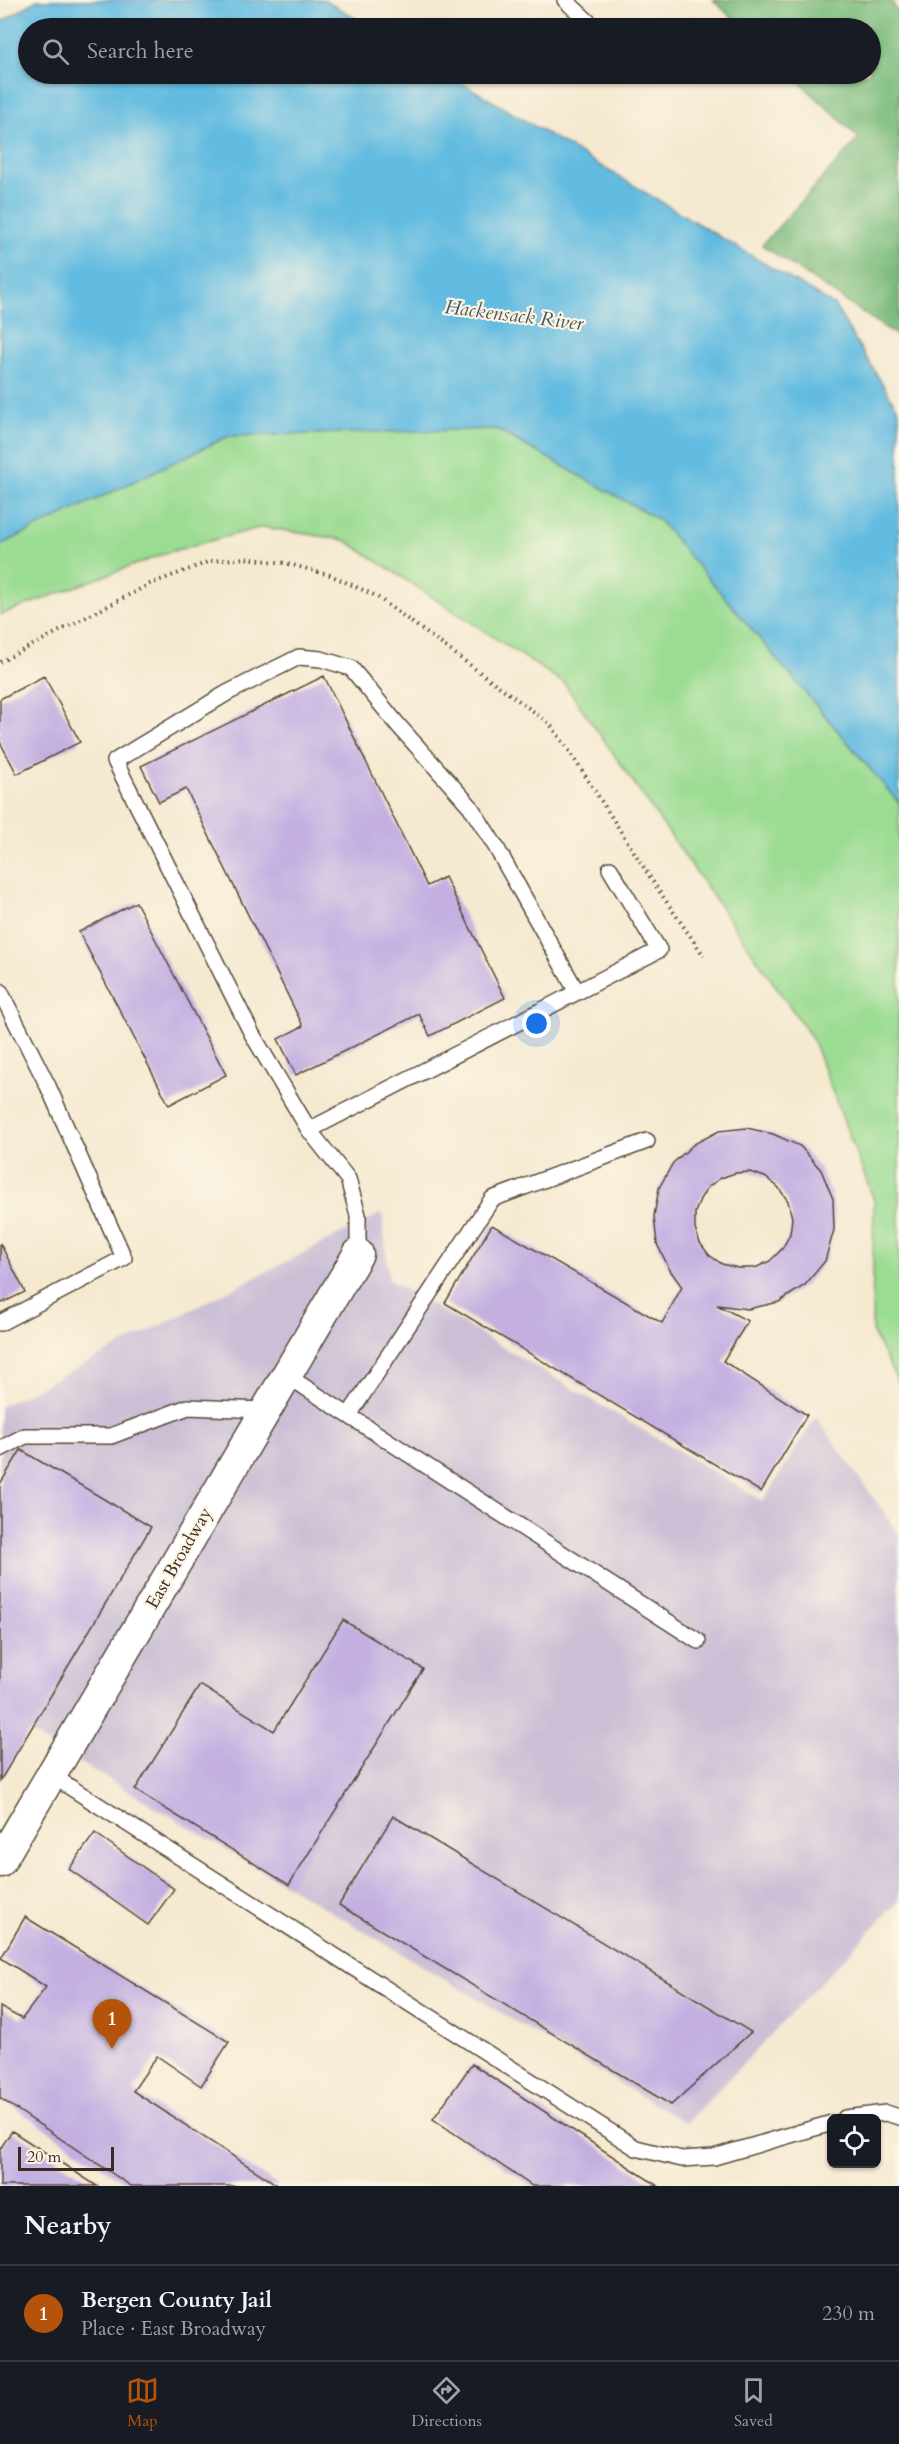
<!DOCTYPE html>
<meta charset="utf-8">
<style>
body{margin:0;font-family:Cardo,serif;background:#242831;color:#f1f3f6}
.controls{position:absolute;right:18px;bottom:18px;display:grid;overflow:hidden;border-radius:9px;box-shadow:0 2px 4px #0004}
.controls button{width:54px;height:54px;display:grid;place-items:center;padding:0;border:0;border-bottom:2px solid #363941;background:#171b24;color:#f1f3f6;font:30px sans-serif}
.scale{position:absolute;left:18px;bottom:15px;width:96px;box-sizing:border-box;padding-left:6px;border:3px solid #3b2a1e;border-top:0;font-size:16px;line-height:21px;white-space:nowrap;color:#3b2a1e;-webkit-text-stroke:4px #fcf5e5;paint-order:stroke}
.you{position:absolute;left:537px;top:1024px;width:21px;height:21px;margin:-15px;border:4px solid #fff;border-radius:50%;background:#1a73e8;box-shadow:0 0 0 9px #1a73e833}
.badge{display:grid;place-items:center;width:39px;height:39px;border-radius:50%;background:#b45309;color:#fff;font-size:20px;font-weight:700}
.pin{position:absolute;translate:-50% -50px;filter:drop-shadow(0 2px 3px #0008)}
.pin::after{content:'';position:absolute;top:32px;width:21px;height:18px;background:inherit;clip-path:polygon(0 0,100% 0,50% 100%)}
.list{margin:0;padding:0;list-style:none}
h2{display:flex;justify-content:space-between;align-items:center;height:78px;margin:0;padding:0 24px;font-size:26px}
h2 small{font-size:20px;font-weight:400;color:#9ea1a6}
.list li{display:grid;grid-template-columns:39px 1fr auto;gap:18px;align-items:center;box-sizing:border-box;height:96px;padding:0 24px;border-top:2px solid #363941}
.list b{display:block;font-size:22px;white-space:nowrap}
.list p{margin:0;font-size:20px;white-space:nowrap;color:#9ea1a6}
.list em{font-size:20px;font-style:normal;color:#9ea1a6}
.icon{flex:none;width:33px;height:33px;fill:none;stroke:currentColor;stroke-width:2;stroke-linecap:round;stroke-linejoin:round}
.map{position:relative;flex:none;width:899px;height:2186px;overflow:hidden}
.search{position:absolute;background:#171b24;box-shadow:0 2px 4px #0004;left:18px;right:18px;top:18px;height:66px;display:flex;align-items:center;gap:15px;box-sizing:border-box;padding:0 21px;border-radius:33px;color:#9ea1a6;font-size:22px}
.sheet{height:174px;background:#171b24}
nav{display:flex;justify-content:space-around;align-items:center;box-sizing:border-box;height:84px;border-top:2px solid #363941;background:#171b24;font-size:16px;color:#9ea1a6}
nav a{display:grid;justify-items:center;gap:3px}
nav .on{color:#b45309}
.map>svg:first-child{display:block}
.industrial{fill:#cbbfd5}
.green{fill:#9bdc93;stroke:#6b8358;stroke-width:1.5}
.forest{fill:#7cbc7d;stroke:#5c734e;stroke-width:1.5}
.water{fill:#62bbe0;stroke:#4e727f;stroke-width:1.5}
.building{fill:#c3b0e1;fill-rule:evenodd}
.lines{fill:none;stroke-linecap:round;stroke-linejoin:round}
.lane-casing{stroke:#574739;stroke-width:18}
.street-casing{stroke:#574739;stroke-width:33}
.path{stroke:#574739;stroke-width:4;stroke-dasharray:1.5 4.5;stroke-linecap:butt}
.lane{stroke:#fff;stroke-width:15}
.street{stroke:#fff;stroke-width:30}
.labels{text-anchor:middle;dominant-baseline:central;stroke-width:4.5;stroke-linejoin:round;paint-order:stroke}
.street-label{font-size:18px;fill:#3b2a1e;stroke:#fcf5e5}
.water-label{font-size:20px;font-style:italic;fill:#475658;stroke:#fcf5e5}
</style>
<div class="map">
<svg width="899" height="2186" viewBox="0 0 899 2186">
<rect width="100%" height="100%" fill="#fcf5e5"/>
<filter id="ink" filterUnits="userSpaceOnUse"><feTurbulence type="fractalNoise" baseFrequency=".0167" numOctaves="2"/><feDisplacementMap in="SourceGraphic" scale="12" xChannelSelector="R" yChannelSelector="G"/><feConvolveMatrix kernelMatrix="1 2 1 2 8 2 1 2 1" color-interpolation-filters="sRGB"/></filter>
<filter id="wash" filterUnits="userSpaceOnUse"><feTurbulence type="fractalNoise" baseFrequency=".008" numOctaves="4" result="noise"/><feDisplacementMap in="SourceGraphic" scale="24" xChannelSelector="R" yChannelSelector="G"/><feGaussianBlur stdDeviation="1.35" result="paint"/><feColorMatrix in="noise" values="0 0 0 0 0 0 0 0 0 0 0 0 0 0 0 0 0 1.4 0 .05"/><feComposite in="paint" operator="in"/></filter>
<g filter="url(#wash)">
<rect width="100%" height="100%" fill="#f5e9d0"/>
<path class="industrial" d="M382 1213 389 1280 763 1501 816 1417 899 1534V1901L686 2123 29 1732 0 1779V1407Z"/>
<path class="green" d="M496 429 658 519 899 803V1384L872 1331 874 1200 812 1038 564 683 345 540 262 527 169 552 0 615V545L229 436Z"/>
<path class="forest" d="M713 0H891L899 15V337L762 245 859 138 791 74H870V28H743Z"/>
<path class="water" d="M37 0H325L372 28H28V74H447L834 305 899 411V803L658 519 496 429 229 436 0 545V23Z"/>
<g id="blocks">
<path class="building" d="M44 676 80 742 17 774 0 742V699Z
M324 676 427 886 445 877 505 998 430 1036 419 1014 296 1075 278 1039 303 1026 186 789 159 802 141 766Z
M136 902 226 1075 169 1105 79 932Z
M747 1128 773 1134 800 1146 821 1170 833 1199 834 1230 825 1261 805 1285 779 1302 748 1309 717 1305 748 1321 723 1361 807 1415 761 1492 445 1303 492 1225 662 1323 682 1287 670 1270 657 1244 654 1216 659 1188 673 1163 694 1144 719 1131ZM750 1172 765 1177 778 1187 788 1201 792 1218 790 1234 782 1249 770 1261 755 1268H738L722 1264 709 1255 700 1243 695 1229V1213L700 1199 708 1187 721 1178 735 1173Z
M0 1243 25 1292 0 1304Z
M21 1450 151 1527 0 1781V1484Z
M343 1620 423 1669 289 1885 135 1790 200 1685 274 1731Z
M393 1816 751 2032 671 2105 339 1905Z
M95 1833 174 1889 148 1925 69 1869Z
M25 1917 229 2042 201 2086 157 2056 133 2091 279 2186H131L0 2098V2007L22 2019 46 1987 1 1958Z
M472 2064 658 2186H532L433 2119Z
M12 2131 97 2186H0V2149Z"/>
</g>
</g>
<g filter="url(#ink)">
<use href="#blocks" fill-opacity="0" stroke="#574739" stroke-width="1.5"/>
<g class="lines">
<g class="lane-casing">
<path id="lane" d="M565 0 595 28
M0 991 48 1086 124 1258 0 1323
M309 1130 659 950 610 869
M358 1254V1215L348 1179 309 1130 252 1034 115 761 227 693 299 657 321 659 351 668 398 725 470 806 496 847 577 992
M286 1375 698 1641
M349 1415 492 1199 647 1141
M0 1449 25 1436H111L188 1407 266 1410
M51 1775 636 2148 682 2159 714 2157 832 2123
M845 2118 886 2113 899 2117"/>
</g>
<g class="street-casing">
<path id="street" d="M0 1862 358 1254"/>
</g>
<path class="path" d="M0 662 150 584 211 561 245 558 285 563 330 575 376 596 549 723 566 746 659 891 704 956"/>
<use href="#lane" class="lane"/>
<use href="#street" class="street"/>
</g>
</g>
<g class="labels">
<g class="street-label">
<text transform="translate(179 1558) rotate(-60)">East Broadway</text>
</g>
<g class="water-label">
<text transform="translate(514 315) rotate(7)">Hackensack River</text>
</g>
</g>
</svg>
<div class="controls">
<button><svg class="icon" aria-label="locate" viewBox="0 0 24 24"><circle cx="12" cy="12" r="6"/><path d="M12 2v4M12 18v4M2 12h4M18 12h4"/></svg></button>
</div>
<div class="scale">20 m</div>
<div class="you"></div>
<div class="pin badge" style="left:112px;top:2049px">1</div>
<div class="search"><svg class="icon" aria-label="search" viewBox="0 0 24 24"><circle cx="10" cy="10" r="6"/><path d="M15 15l6 6"/></svg>Search here</div>
</div>
<section class="sheet">
<h2>Nearby<small></small></h2>
<ul class="list">
<li><span class="badge">1</span><div><b>Bergen County Jail</b><p>Place · East Broadway</p></div><em>230 m</em></li>
</ul>
</section>
<nav>
<a class="on"><svg class="icon" aria-label="map" viewBox="0 0 24 24"><path d="M3 6l6-2 6 2 6-2v14l-6 2-6-2-6 2zM9 4v14M15 6v14"/></svg>Map</a>
<a><svg class="icon" aria-label="directions" viewBox="0 0 24 24"><path d="M12 3l9 9-9 9-9-9zM9 14v-3h6M13 9l2 2-2 2"/></svg>Directions</a>
<a><svg class="icon" aria-label="saved" viewBox="0 0 24 24"><path d="M7 4h10v16l-5-4-5 4z"/></svg>Saved</a>
</nav>
